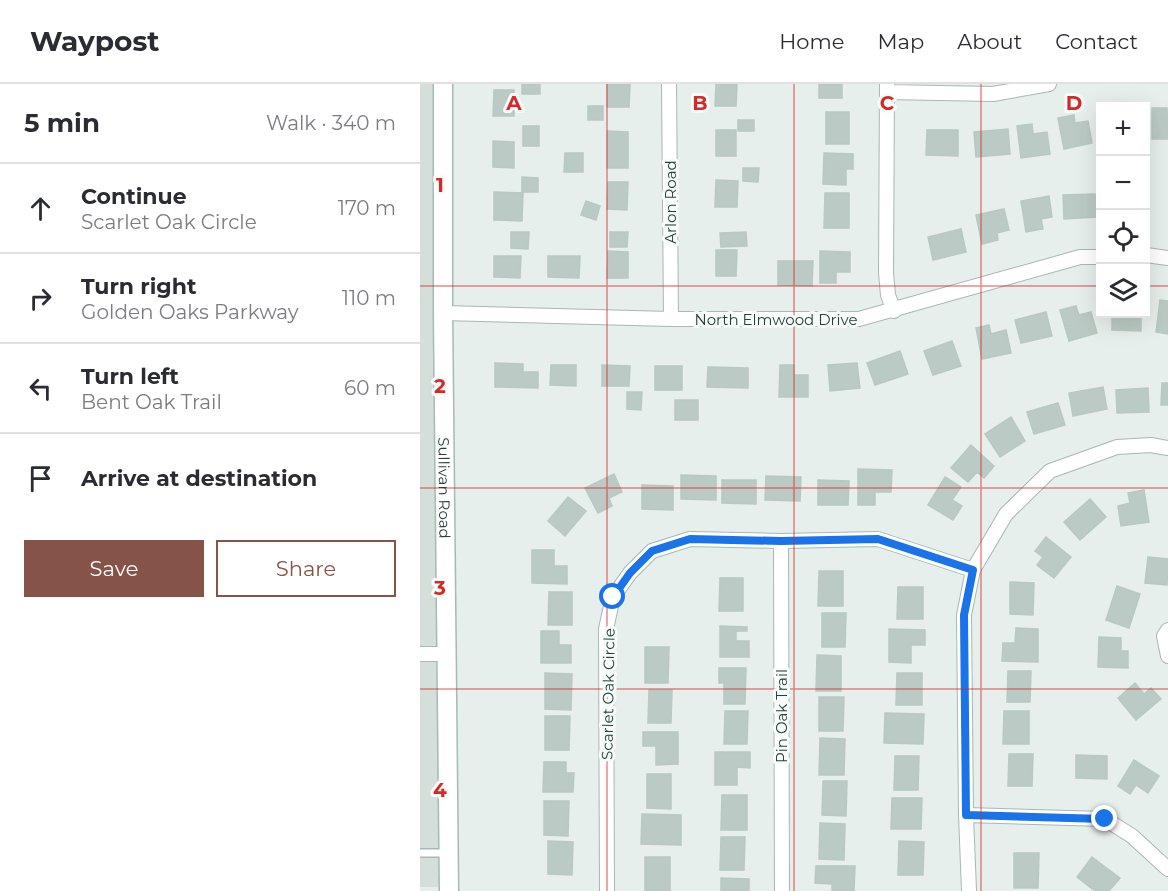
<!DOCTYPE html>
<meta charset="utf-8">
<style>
body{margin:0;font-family:Montserrat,sans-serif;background:#f7f7f7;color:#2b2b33}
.controls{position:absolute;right:18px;top:18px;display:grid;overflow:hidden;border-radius:0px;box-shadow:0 6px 24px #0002}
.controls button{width:54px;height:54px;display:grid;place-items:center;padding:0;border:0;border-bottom:2px solid #e1e1e2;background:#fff;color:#2b2b33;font:30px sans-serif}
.stop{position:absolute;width:18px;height:18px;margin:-14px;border:4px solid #1a73e8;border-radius:50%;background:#fff}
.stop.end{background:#1a73e8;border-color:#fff;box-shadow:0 2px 6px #0008}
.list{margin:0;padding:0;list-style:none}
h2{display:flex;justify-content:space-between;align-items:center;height:78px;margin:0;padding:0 24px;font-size:26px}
h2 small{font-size:20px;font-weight:400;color:#7c7c81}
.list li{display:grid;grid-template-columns:39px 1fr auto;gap:18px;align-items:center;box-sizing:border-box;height:90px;padding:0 24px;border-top:2px solid #e1e1e2}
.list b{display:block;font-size:22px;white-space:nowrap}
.list p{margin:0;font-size:20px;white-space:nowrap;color:#7c7c81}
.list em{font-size:20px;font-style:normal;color:#7c7c81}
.actions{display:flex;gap:12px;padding:18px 24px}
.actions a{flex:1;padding:14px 0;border:2px solid #855347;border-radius:0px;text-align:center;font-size:21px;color:#855347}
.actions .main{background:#855347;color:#fff}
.icon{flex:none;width:33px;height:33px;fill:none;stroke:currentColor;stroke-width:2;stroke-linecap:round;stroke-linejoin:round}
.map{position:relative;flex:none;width:748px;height:807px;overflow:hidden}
header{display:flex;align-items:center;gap:36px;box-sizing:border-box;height:84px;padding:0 30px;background:#fff;border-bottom:2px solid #e1e1e2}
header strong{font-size:28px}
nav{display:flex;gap:33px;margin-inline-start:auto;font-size:21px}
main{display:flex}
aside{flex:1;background:#fff}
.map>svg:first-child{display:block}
.built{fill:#d4dfda}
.building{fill:#bbcac4;stroke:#b8c9c2;stroke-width:1.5}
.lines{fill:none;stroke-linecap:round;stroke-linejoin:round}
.lane-casing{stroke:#a8b8b2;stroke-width:10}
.street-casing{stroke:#a8b8b2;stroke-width:16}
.secondary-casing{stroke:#a4bbb3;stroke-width:21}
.lane{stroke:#fff;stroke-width:7}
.street{stroke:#fff;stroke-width:14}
.secondary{stroke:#fff;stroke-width:18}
.route{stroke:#1a73e8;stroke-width:8}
.grid{fill:none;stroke:#d62828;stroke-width:1.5;stroke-opacity:0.55}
.labels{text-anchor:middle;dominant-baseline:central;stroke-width:6;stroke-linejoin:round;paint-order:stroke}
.street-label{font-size:15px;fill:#24423a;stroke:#f7fbf9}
.grid-label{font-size:20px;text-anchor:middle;font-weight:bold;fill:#d62828;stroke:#f7fbf9;stroke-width:6;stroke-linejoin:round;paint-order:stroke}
</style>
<header>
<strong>Waypost</strong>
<nav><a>Home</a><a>Map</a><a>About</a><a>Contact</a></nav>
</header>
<main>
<aside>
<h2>5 min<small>Walk · 340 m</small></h2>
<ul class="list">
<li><svg class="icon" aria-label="ahead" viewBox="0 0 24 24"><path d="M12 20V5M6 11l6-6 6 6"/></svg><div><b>Continue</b><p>Scarlet Oak Circle</p></div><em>170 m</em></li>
<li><svg class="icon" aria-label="right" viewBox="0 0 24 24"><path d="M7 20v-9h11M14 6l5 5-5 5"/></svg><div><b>Turn right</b><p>Golden Oaks Parkway</p></div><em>110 m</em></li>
<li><svg class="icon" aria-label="left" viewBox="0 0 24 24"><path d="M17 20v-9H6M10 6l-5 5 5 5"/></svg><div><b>Turn left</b><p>Bent Oak Trail</p></div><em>60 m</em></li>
<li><svg class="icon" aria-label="arrive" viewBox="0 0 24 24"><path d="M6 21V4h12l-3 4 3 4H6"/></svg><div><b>Arrive at destination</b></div></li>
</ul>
<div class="actions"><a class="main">Save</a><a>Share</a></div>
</aside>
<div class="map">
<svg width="748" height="807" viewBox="0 0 748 807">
<rect width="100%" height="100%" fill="#e6efeb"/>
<path class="built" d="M0 0H13L20 803H0Z"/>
<path class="building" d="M102 0H120V10H102Z
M187 0H210L209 23H187Z
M296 0H317L316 22H295Z
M399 0H422V14H399Z
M74 6H94V32H73Z
M168 22H183V36H168Z
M732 24H747L748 55H732Z
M406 28H429V60H406Z
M654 31 655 39 668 37 672 59 644 65 638 34Z
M318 36H334V47H318Z
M612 40 613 50 627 48 630 70 601 74 597 42Z
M103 42H119V62H103Z
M588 45 590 70 556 73 554 48Z
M296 46H316V72H296Z
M507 46H538V72L506 71Z
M187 47 208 48V84H187Z
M73 57 94 58V84L73 83Z
M145 69H163V88H144Z
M404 69 433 70V85H426V101L403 100Z
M323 84H339L338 98 323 97Z
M102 93 118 94V108H102Z
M296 96 318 97 317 123H295Z
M188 98H208L207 126 187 125Z
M74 108 103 109 102 137 74 136Z
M405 109H429V144H404Z
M675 110 677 133 644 135 643 111Z
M629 112 632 133 621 135 623 145 606 148 601 117Z
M166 117 180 122 176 136 161 131Z
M584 125 589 146 577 149 578 156 562 160 556 131Z
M541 145 546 168 513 176 508 153Z
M91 148H109L108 165 91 164Z
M190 148H208L207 163H190Z
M326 148 327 162 301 163 300 149Z
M296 166H317L316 192H296Z
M188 167 208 168V194H187Z
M400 167 430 168V188H416V199H400Z
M74 172H101L100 194 74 193Z
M128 172H160L159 194 128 193Z
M358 177H393L392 202 358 201Z
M740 216 748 217V250L736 248Z
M656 222 659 231 671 228 677 249 649 257 640 226Z
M626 228 632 252 601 259 595 236Z
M692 230H721V247L692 246Z
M569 241 571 250 586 246 591 269 562 275 556 244Z
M532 257 541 282 513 291 504 267Z
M480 267 488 290 455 301 447 279Z
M75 279 103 280V288H118V304L75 303Z
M437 279 440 304 410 307 408 281Z
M131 281H156V302L130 301Z
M182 281 210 282 209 302H182Z
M360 281H374V291H388V313H359Z
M235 282H262V306H235Z
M288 283 328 284V304L287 303Z
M742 299H748V321H741Z
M683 303 687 325 653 332 649 309Z
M728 304 729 328 697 329 696 306Z
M207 308H222L221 326 207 325Z
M255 316H278V336H255Z
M638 319 645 341 614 350 607 328Z
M591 333 605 357 580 373 565 350Z
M551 361 574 382 564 394 557 388 548 398 531 384Z
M438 385 472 386 471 408H455V421H438Z
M194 390 202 408 189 414 192 422 178 429 165 404Z
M261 391 296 392V416L261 415Z
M346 392 381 393 380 417 345 416Z
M525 393 541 403 532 416 542 422 533 436 508 421Z
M302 396H336V420L302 419Z
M398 396 429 397 428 421H398Z
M222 401 253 402V426L222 425Z
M724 406 729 438 701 442 698 422 710 419 708 409Z
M148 413 166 427 145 452 128 437Z
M670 415 686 433 660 456 644 438Z
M626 453 651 473 634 494 617 481 623 473 615 467Z
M112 466H134V482H147V500L112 499Z
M728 473 748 475 747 501 725 499Z
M399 487H423V522H398Z
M300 494H323V527H299Z
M590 498 614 499 613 531 590 530Z
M697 502 720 510 709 544 686 536Z
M478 503H503V535H477Z
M129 508H152V541H128Z
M402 529H426L425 563H402Z
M300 542 327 543V547H316V557H329V573H300Z
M596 544 618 545V578L582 577 583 559H595Z
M469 545 505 546V561H491V579L469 578Z
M121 547H139V561H151V579H121Z
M679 553 701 554V567H708V584L678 583Z
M225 563H249L248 599H225Z
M397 571 421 572V607H396Z
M299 584H326L325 620H304V599H299Z
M588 587H611L610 618H587Z
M125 589 152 590 151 626 125 625Z
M477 589H502V621H476Z
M715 599 724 610 731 604 741 615 716 636 698 614Z
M229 606H252L251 639H228Z
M399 613H424L423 647H399Z
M305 627H328L327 660H304Z
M584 627H609V660H583Z
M465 629 504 630 503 660 464 659Z
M125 632H150L149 666H125Z
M223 648H258V680L236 681V662H223Z
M400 654 425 655 424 691H399Z
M295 668H330V684L317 683V701H295Z
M589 670H613L612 702H588Z
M656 671 687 672V695L656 694Z
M475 672H499L498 706H474Z
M714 676 739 692 728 709 716 701 710 710 698 702Z
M124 678H146V689H154L153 708H123Z
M227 690H251V725L227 724Z
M403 697H427L426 732 402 731Z
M302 711H327V746H301Z
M472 714H502L501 745H471Z
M124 717H149L148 752 124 751Z
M222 730 261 731V761L221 760Z
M400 739 425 740 424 776 399 775Z
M301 753H325L324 786H300Z
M128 757 153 758 152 791 128 790Z
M479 757 504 758 503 791H478Z
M594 769H619L618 804H594Z
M225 773H250V807H225Z
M672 773 700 794 689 807H675L657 793Z
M396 782H435L434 807H412V800L395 799Z
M301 794 329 795V807H301Z"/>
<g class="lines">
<g class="lane-casing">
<path id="lane" d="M0 769H29"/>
</g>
<g class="street-casing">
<path id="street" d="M249 0 251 235
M467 0 466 189 468 211 474 227
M467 8 573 10 629 0
M726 171 748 174
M23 229 251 235H439L660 173H680
M361 457 362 807
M748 546 744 552 748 572
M0 570H26
M546 731 685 735 712 752 748 785
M187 807 186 545 193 513 210 489 232 467 270 455 361 457 458 455 553 486
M549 807 546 731 544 531 553 486 586 430 630 387 697 363 731 361 748 364"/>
</g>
<g class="secondary-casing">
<g id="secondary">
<path id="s1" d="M23 0V229L29 807"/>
</g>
</g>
<use href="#lane" class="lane"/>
<use href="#street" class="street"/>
<use href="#secondary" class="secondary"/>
</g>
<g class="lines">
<path class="route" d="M193 513 210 489 232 467 270 455 361 457 458 455 553 486 544 531 546 731 685 735"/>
</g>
<path class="grid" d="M187 0V807M374 0V807M561 0V807M0 202H680M726 202H748M0 404H748M0 605H748"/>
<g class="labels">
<g class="street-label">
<text transform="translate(250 118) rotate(-90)">Arlon Road</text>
<text x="356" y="235">North Elmwood Drive</text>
<text stroke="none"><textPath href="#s1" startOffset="404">Sullivan Road</textPath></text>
<text transform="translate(188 610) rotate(-89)">Scarlet Oak Circle</text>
<text transform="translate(361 632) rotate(-90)">Pin Oak Trail</text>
</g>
</g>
<g class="grid-label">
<text x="94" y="26">A</text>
<text x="280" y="26">B</text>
<text x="467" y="26">C</text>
<text x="654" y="26">D</text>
<text x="20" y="108">1</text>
<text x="20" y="309">2</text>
<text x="20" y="511">3</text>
<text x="20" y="713">4</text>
</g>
</svg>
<div class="controls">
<button>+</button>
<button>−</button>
<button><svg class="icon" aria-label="locate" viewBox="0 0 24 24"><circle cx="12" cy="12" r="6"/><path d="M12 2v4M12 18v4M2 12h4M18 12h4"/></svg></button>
<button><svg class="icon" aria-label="layers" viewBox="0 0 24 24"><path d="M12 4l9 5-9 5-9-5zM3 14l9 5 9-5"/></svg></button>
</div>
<div class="stop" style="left:193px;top:513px"></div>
<div class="stop end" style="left:685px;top:735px"></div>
</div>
</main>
